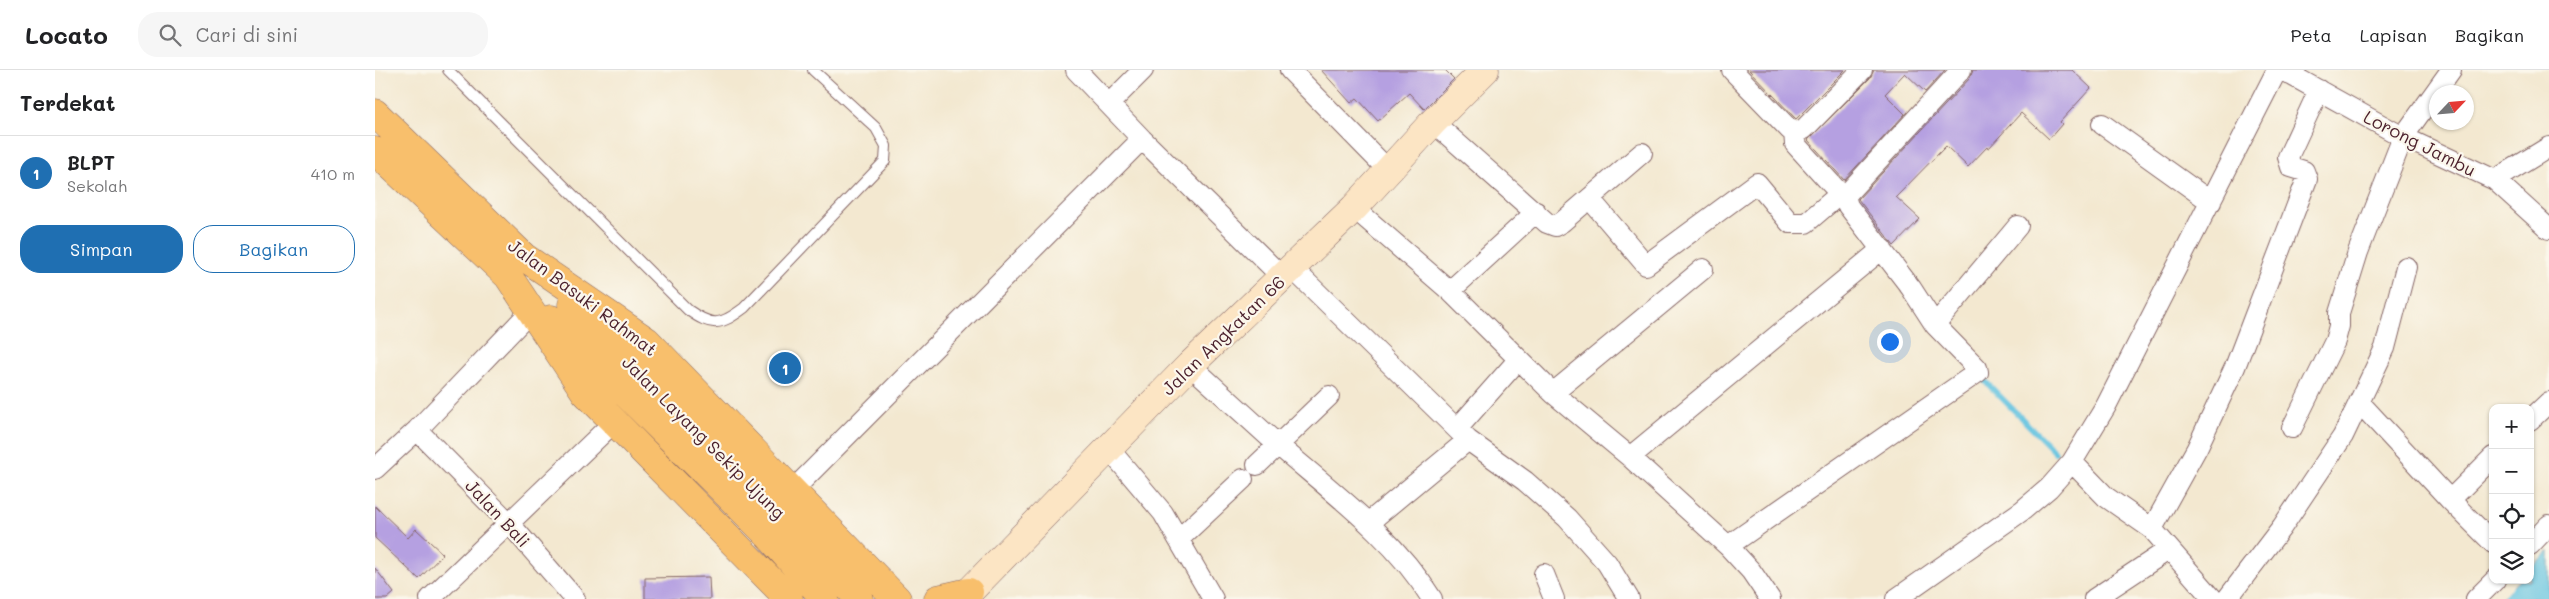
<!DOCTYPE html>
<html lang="id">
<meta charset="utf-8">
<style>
body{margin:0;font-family:Mali,sans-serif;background:#f6f6f6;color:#202124}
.controls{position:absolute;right:15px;bottom:15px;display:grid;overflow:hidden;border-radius:10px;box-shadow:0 1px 4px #0004}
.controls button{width:45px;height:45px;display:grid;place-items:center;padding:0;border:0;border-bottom:1px solid #e0e0e0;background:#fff;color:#202124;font:25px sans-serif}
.compass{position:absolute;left:2054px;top:15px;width:45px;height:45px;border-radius:50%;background:#fff;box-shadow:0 1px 4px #0004;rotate:64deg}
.you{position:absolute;left:1514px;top:271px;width:18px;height:18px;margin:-12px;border:4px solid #fff;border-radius:50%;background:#1a73e8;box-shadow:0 0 0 8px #1a73e833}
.badge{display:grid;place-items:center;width:32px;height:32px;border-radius:50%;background:#1f6fb2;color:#fff;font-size:16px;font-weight:700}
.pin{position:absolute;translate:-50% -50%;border:2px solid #fff;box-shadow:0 1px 5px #0006}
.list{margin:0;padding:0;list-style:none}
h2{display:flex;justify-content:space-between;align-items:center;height:65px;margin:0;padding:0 20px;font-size:21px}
h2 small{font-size:16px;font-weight:400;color:#757577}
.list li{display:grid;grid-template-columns:32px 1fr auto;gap:15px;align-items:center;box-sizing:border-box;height:75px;padding:0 20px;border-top:1px solid #e0e0e0}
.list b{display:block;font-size:19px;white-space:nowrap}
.list p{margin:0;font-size:16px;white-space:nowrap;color:#757577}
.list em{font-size:16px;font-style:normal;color:#757577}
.actions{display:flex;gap:10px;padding:15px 20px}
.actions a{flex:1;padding:11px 0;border:1px solid #1f6fb2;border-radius:20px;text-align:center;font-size:18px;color:#1f6fb2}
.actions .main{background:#1f6fb2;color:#fff}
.icon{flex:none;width:28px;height:28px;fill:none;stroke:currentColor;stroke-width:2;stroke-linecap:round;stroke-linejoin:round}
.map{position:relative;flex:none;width:2174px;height:529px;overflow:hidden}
header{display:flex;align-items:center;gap:30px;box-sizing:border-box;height:70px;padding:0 25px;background:#fff;border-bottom:1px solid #e0e0e0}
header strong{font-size:24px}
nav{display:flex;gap:28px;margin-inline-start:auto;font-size:18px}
.search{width:350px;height:45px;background:#f6f6f6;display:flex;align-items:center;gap:12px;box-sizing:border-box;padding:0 18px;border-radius:20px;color:#757577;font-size:19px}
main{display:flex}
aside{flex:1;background:#fff}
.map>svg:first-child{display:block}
.water{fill:#62c3e0;stroke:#567186}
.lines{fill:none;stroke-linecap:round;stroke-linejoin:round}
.stream{stroke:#62c3e0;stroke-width:5.5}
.building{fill:#b5a0e1}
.lane-casing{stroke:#856565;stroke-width:12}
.street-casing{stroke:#856565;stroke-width:22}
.secondary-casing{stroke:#856565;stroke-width:29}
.highway-casing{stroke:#856565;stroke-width:29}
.lane{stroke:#fff;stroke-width:10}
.street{stroke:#fff;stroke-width:20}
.secondary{stroke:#fce5c4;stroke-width:28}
.highway{stroke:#f8bf6c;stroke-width:28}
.labels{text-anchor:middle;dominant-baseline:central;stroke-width:4.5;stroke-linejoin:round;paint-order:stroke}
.street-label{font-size:18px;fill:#4a1f2b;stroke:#fbf7ec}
</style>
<header>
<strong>Locato</strong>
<div class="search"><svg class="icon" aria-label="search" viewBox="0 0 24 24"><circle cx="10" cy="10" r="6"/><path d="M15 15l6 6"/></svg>Cari di sini</div>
<nav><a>Peta</a><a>Lapisan</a><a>Bagikan</a></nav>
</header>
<main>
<aside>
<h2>Terdekat<small></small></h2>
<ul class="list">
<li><span class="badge">1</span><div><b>BLPT</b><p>Sekolah</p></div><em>410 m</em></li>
</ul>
<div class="actions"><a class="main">Simpan</a><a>Bagikan</a></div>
</aside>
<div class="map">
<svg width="2174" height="529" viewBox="0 0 2174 529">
<rect width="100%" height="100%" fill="#fbf7ec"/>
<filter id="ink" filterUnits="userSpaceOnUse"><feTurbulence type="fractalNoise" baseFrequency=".02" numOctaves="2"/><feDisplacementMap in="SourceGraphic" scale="10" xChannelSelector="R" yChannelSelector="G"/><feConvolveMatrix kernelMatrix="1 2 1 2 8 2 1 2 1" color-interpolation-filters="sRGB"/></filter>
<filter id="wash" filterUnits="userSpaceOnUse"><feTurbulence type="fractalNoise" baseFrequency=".0096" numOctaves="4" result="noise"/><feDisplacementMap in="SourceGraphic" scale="20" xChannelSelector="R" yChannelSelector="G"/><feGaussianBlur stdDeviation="1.12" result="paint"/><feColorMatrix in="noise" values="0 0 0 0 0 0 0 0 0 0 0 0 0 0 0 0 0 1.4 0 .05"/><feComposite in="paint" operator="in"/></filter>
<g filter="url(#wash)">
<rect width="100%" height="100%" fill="#f3e8d0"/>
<path class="water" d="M2174 480V529H2125L2144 510H2155V499Z"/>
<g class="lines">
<path class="stream" d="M1604 305 1680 382"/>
</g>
<g id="blocks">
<path class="building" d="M946 0H1070L1079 9 1049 39 1034 23 1003 51 982 28 976 33Z
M1374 0H1470L1421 49Z
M1499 0H1570L1550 22 1530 3 1510 24 1530 44 1469 110 1433 70 1495 8Z
M1598 0H1697L1716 18 1685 52 1687 54 1674 69 1646 43 1614 78 1612 77 1593 97 1571 76 1521 127 1545 149 1519 176 1483 129 1595 8Z
M0 436 33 468 41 459 68 484 44 509 0 468Z
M0 498 19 523 12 529H0Z
M334 507 335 529H270V508Z"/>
</g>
</g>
<g filter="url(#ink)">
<use href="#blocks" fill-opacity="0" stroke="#856565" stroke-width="1"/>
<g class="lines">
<g class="lane-casing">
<path id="lane" d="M73 0 313 240C337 257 345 256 369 238L510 91 511 76 501 58 438 0"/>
</g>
<g class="street-casing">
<path id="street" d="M701 0 767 69 907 207
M915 0 1013 100
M1357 0 1415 60 1422 62 1429 59 1487 0
M1907 0 2028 67 2120 110 2174 159
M734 34 768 0
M1058 52 1172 153 1180 156 1187 152 1267 83
M1727 54 1836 132
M1419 62 1420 74 1470 129
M2120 110 2174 77
M1215 129 1271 195 1382 113 1415 153H1431L1465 124
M979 138 1075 221 1178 323 1255 387 1353 476 1376 501 1395 529
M917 198 1093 370 1150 411 1192 448 1232 493 1254 529
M1075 221 1161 142
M1560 255 1536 218 1473 136 1470 126 1586 0
M815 295 903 375 954 326
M1178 323 1328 199
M1984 332 2075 430 2118 473
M2155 350 2174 332
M1917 358 1960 271 1964 256V243L1983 182 2028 67 2076 0
M1082 359 1143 290
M42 360 134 453 200 529
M734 379 788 443 838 529
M1255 387 1507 179
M1697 392 1731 427 1777 459 1838 529
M882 395 903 375C957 422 1019 467 1057 529
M0 399 42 360 156 241
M417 421 767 69
M2075 430 2118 387
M993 453 1093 370
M1777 459 1822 378 1860 297 1932 109 1929 101 1916 97 1913 87 1944 20
M804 469 868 409
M2155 475 2174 455
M1353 476 1603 302 1602 298 1560 255 1643 156
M1169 504 1179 529
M55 529 240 351
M1521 529 1648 440 1674 418 1697 392 1731 336 1902 0
M1719 529 1793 480
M1852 529 1907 457 1968 366 2010 278 2031 197
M2101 529 2120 510"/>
</g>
<g class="secondary-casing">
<path id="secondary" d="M587 529 815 295 979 138 1058 52 1110 0"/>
</g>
<g class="highway-casing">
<path id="highway" d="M0 43 149 187 272 271 522 529
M0 81 133 206 210 322 414 529
M197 235 411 448 484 529
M176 249 393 465 450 529
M563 529 594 522"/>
</g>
<use href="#lane" class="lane"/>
<use href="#street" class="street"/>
<use href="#secondary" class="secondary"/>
<use href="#highway" class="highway"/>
</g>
</g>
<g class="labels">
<g class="street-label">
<text transform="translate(2045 73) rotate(27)">Lorong Jambu</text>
<text transform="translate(208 227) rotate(37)">Jalan Basuki Rahmat</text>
<text transform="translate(848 265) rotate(-44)">Jalan Angkatan 66</text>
<text transform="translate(329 367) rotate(45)">Jalan Layang Sekip Ujung</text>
<text transform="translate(123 443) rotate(47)">Jalan Bali</text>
</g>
</g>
</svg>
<div class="controls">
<button>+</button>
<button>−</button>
<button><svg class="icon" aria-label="locate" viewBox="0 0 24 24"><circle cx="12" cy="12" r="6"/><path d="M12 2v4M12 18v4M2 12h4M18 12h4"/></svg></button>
<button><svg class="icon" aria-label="layers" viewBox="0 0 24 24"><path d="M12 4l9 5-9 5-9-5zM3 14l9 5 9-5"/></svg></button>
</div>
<svg class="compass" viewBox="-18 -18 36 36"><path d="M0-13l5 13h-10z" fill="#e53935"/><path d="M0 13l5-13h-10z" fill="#757577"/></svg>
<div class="you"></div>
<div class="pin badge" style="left:410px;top:298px">1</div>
</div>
</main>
